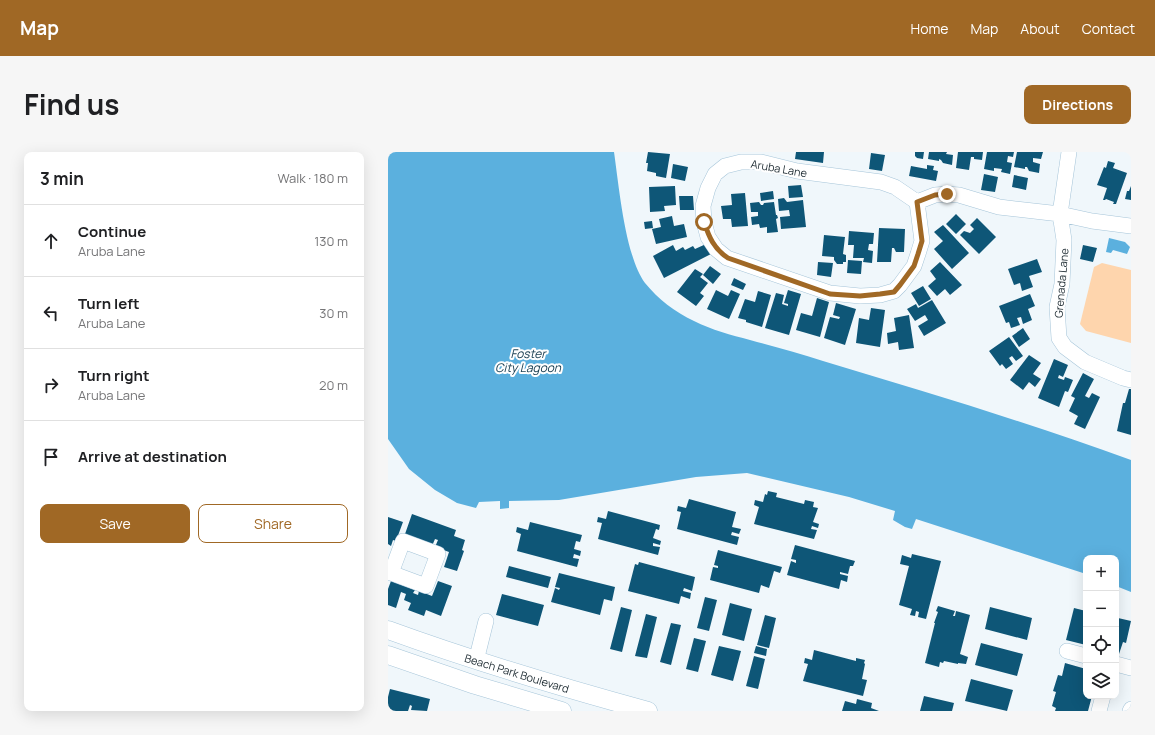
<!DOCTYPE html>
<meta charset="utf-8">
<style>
body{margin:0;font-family:Manrope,sans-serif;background:#f6f6f6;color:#202124}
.controls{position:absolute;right:12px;bottom:12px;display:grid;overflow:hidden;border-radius:8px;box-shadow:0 4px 16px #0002}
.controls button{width:36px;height:36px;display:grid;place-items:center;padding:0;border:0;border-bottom:1px solid #e0e0e0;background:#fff;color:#202124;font:20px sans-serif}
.stop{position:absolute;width:12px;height:12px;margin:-9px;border:3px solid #a06825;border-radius:50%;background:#fff}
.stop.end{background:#a06825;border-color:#fff;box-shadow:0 1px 4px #0008}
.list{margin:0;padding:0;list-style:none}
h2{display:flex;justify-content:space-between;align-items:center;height:52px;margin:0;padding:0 16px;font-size:17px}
h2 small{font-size:13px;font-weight:400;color:#757577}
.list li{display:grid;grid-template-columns:26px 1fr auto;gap:12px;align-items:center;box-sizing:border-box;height:72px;padding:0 16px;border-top:1px solid #e0e0e0}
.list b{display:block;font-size:15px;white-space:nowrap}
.list p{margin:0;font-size:13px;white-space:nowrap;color:#757577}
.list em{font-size:13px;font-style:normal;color:#757577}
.actions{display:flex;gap:8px;padding:12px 16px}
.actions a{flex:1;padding:9px 0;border:1px solid #a06825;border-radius:8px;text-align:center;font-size:14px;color:#a06825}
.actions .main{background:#a06825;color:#fff}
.icon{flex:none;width:22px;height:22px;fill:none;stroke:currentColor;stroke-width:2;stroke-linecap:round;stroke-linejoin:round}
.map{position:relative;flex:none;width:743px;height:559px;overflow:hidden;border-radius:8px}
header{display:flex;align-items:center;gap:24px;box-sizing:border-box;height:56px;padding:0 20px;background:#a06825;color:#fff}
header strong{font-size:19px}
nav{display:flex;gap:22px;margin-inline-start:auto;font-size:14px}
.intro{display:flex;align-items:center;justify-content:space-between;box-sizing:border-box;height:96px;padding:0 24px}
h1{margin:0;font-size:28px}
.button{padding:10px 18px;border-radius:8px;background:#a06825;color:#fff;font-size:14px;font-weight:700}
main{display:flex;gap:24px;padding:0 24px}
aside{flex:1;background:#fff;border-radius:8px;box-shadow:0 4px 16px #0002}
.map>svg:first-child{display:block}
.green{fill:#fed5ad}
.water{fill:#5bb0de}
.building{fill:#0e5677}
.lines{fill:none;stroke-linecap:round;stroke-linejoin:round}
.minor-casing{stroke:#a6c5d9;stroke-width:16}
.major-casing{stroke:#a6c5d9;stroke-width:19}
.minor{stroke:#fff;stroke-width:15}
.major{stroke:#fff;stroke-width:18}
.route{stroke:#a06825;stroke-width:5}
.labels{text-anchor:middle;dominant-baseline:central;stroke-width:4;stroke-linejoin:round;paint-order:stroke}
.street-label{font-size:11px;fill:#1f2c33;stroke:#fff}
.water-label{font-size:12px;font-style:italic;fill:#163c4f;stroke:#fff}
</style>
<header>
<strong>Map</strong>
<nav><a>Home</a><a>Map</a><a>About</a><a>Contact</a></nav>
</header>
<div class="intro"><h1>Find us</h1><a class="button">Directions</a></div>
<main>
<aside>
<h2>3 min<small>Walk · 180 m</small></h2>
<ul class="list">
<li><svg class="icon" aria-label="ahead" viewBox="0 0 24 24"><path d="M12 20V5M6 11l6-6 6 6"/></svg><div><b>Continue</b><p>Aruba Lane</p></div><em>130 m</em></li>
<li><svg class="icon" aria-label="left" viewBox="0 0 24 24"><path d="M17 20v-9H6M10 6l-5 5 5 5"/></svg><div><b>Turn left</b><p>Aruba Lane</p></div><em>30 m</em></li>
<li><svg class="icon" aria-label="right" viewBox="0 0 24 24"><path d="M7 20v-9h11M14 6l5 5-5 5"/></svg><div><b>Turn right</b><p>Aruba Lane</p></div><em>20 m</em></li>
<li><svg class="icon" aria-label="arrive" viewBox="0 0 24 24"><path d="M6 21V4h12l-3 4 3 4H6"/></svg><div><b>Arrive at destination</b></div></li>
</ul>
<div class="actions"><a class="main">Save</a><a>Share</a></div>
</aside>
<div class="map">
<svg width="743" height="559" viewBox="0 0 743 559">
<rect width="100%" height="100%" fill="#f0f7fb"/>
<path class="green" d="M714 111 743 118V191L698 179 692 172 706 115Z"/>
<path class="water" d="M0 0H226C231 34 237 104 257 131 270 147 287 160 306 169 324 178 343 183 362 188 387 195 411 201 435 209 538 240 642 271 743 308V440L728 434V406H698V422L528 367 524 377 517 375 505 368 507 359 461 345 359 321 308 325 171 348 121 349V356L112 357V349L91 350 88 356 69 351 47 338 21 317 0 287Z
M721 86 737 90 742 95 739 102 725 98 723 101 718 100Z"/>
<path class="building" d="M260 0 282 2 278 26 268 24V21L259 19 260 11H258Z
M408 0H436L435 11 407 7Z
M527 0H536L535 7 529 6 527 4Z
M541 0H559L558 2 565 3 564 13 555 11 553 8 551 7V9L540 7Z
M570 0H595L594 8 586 7V5H583L581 18 568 16Z
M599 0H626L625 5 620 4 619 10 624 11 622 22 613 20 614 17 606 16V19L596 17Z
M629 0H655L653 7 645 6V10L652 12 651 21 641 19 639 15H637V17L626 15Z
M483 1 497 3 494 19 481 17Z
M720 9 727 11 725 16 739 21 728 52H725L726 50 718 47 717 48H715L719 36 709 33 716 15 718 16Z
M285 12 300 15 297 29 283 26Z
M539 13 546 14 545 18 550 19 548 29 521 24 523 14 539 17Z
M596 22 610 25 607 40 593 38Z
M626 23 640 26 638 38 624 35Z
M413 33 415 45 401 46 400 34Z
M287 34 288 53 276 54 277 59 262 60 261 35Z
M743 34V48L737 47 739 39H741Z
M385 39 386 47 373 49 372 41Z
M357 41 360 74 344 75 343 67H335L333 54 344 53 343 42Z
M291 44H305L306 58H292Z
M396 46 399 50 415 48 418 75 393 77 392 65 402 64 401 58 391 59 390 47Z
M371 50 373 53H375L376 51 386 50 388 63H389L390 66 388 67 390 80 379 81V75L372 76 371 72 364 73 363 65 370 64V60H363L362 51Z
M568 62 578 72 568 82 558 72Z
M284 64 286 74 296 72 299 85 268 92 264 77 273 75 271 67Z
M589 66 608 85 591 102 572 83 576 79 582 81 586 77 582 73Z
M264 69 265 76 257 77 256 70Z
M555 73 581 101 564 117 546 97 555 89 546 80Z
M491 76 517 77 516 100H508L506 96H504L503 110H489Z
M461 79 486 81 485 92H481L480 98 485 99 484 111 475 110 476 106H465L466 93H460Z
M436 83 457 85 455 102 458 103V110H455V112H449L446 108V105L434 104Z
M318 92 323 102 276 126 265 104 285 93 288 99 295 95 297 98 305 94 307 97Z
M695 93 709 96 705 110 692 107Z
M649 107 654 120 641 124 645 135 634 139 632 131 626 133 620 117Z
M460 108 474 109 473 122 459 121Z
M430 110 445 111 443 125 429 123Z
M552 110 574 133 562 143 557 137 549 144 540 134 548 127 542 119Z
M322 114 333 122 325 132 315 123Z
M307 117 315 122 312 125 320 131 312 141 316 144 308 154 289 140Z
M346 126 358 132 355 138 343 133Z
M535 134 543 147 531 154 523 141Z
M328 138 340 144 343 138 352 142 341 167 319 157Z
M400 138 413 142 401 183 377 176 388 141 396 143 394 152 400 154V152L396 151Z
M370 139 383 143 374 175 358 170V168L350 166 357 147 367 150Z
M642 142 647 154 640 157 644 168 635 172 633 165 629 166 632 173 623 176 621 170 618 171 611 154Z
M429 146 441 150 432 185 408 178 413 161 424 164Z
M544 148 558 171 536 184 530 174 540 168 537 163 527 169 519 157 528 152 530 156Z
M448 151 468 157 457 193 436 186 442 165 451 167 452 165 445 163Z
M483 156 497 158 492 195 468 191 471 166 481 168Z
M521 163 526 196 511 198 510 190 500 192 499 181 508 179 506 166Z
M635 176 642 187 631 195 624 184Z
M621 185 635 204 628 209 624 204 621 206 625 212 618 217 614 212 612 214 601 199Z
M641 203 653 211 645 222 653 227 647 235 641 230 635 238 622 228Z
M666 207 680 213 675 225 671 223 670 226 676 228 677 225 685 228 680 240 677 239 671 255 650 246Z
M695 221 706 227 697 244 701 246 704 241 712 245 697 277 686 272 690 264 681 259 687 246 683 244Z
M741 237H743V283L729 279 735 251H737Z
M380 339 389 341 388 345 416 352 417 348 426 350 425 355 430 356 425 370 431 372 430 376 424 374 423 377 429 378 426 387 366 372 371 355 366 353 367 348 375 350 377 342 379 343Z
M301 347 348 360 344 375 353 377 351 382 344 380 343 383 351 385 349 393 289 377 293 360 289 359 290 354 298 356Z
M220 359 272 373 271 378 268 377 265 386 273 389 272 393 265 391V394L272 395 270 403 210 387 214 371 209 370 210 365 218 367Z
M24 362 68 378 66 384 77 388 74 398 76 399 69 419 56 415 61 400 47 395 50 388 47 387 44 394 17 382Z
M0 365 15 370 8 389 5 388 3 394 0 392Z
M142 370 194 383 192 390 188 389 186 397 193 399 192 404 186 402 185 406 191 407 189 415 129 399 133 382 128 380 129 375 140 378Z
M407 393 467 409 465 414H462L460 422 452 420V422L460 424 459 430 453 428 451 437 399 423 403 409 408 411V408L403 407Z
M330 398 394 415 392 421 386 419 381 436 373 433 371 441 322 428 325 415 330 416V414L326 413Z
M524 402 553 409 538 467 530 465 531 460 528 459 527 464 522 463 524 457 511 453 521 414 512 412 514 403 523 406Z
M251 410 307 425 304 439 296 436 295 439 303 441 302 447 293 444 291 452 240 439 247 412 250 413Z
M121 414 163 425 160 436 118 425Z
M171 421 227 435 224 449 216 447 212 463 163 450 167 436 171 438 172 436 167 435Z
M3 429 27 438 25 441 30 443 31 439 44 444 50 429 64 434 53 464 38 458 36 464 20 458 23 451 16 448 18 442 13 440 8 456 0 453V437Z
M114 442 156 453 150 474 108 463Z
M317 445 329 448 321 479 309 476Z
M342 451 364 457 356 489 334 483Z
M550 454 567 459 565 464H567L568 459 582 463 572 502 580 505 578 512 570 511V512L556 509 555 511 552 510 551 515 537 511 547 471H546L550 460 548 459Z
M233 455 244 458 234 500 222 497Z
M602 455 644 466 639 488 597 477Z
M686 456 698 459V493L678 488Z
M728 460 731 461 730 466 743 469 738 491 735 490 731 502 728 501Z
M258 462 269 465 259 506 247 504Z
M377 463 388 466 381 496 369 493Z
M283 471 293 473 283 513 272 510Z
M306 486 318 489 310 520 298 517Z
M593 491 635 502 629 524 587 513Z
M331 494 353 499 345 529 323 523Z
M368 494 379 497 378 504 366 501Z
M426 498 468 509V506L477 508 476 511 477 512 474 527 479 528 475 544 415 529 420 512 416 511 417 506 424 508Z
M366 504 377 507 370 537 358 534Z
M677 511 698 517V544H704L700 559H667L668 556 664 554 668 540 665 539 670 523 674 524Z
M583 527 625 538 619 559 577 549Z
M2 537 42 547 39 559 23 558 24 554 22 553 20 559H0V545Z
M536 544 566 551 564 559H532Z
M469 547 484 551 483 556 491 559H454L457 549 468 552Z"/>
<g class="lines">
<g class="minor-casing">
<path id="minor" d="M681 0 672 62 676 88 674 132 669 155 671 186 677 195 697 210 735 226 743 228
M529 50 507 35 493 30 409 19 373 10H353L337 14 327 22 320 36 315 54 316 70 320 85 328 97 339 106 442 141 472 144 492 143 506 139 512 133 526 114 530 102 534 89 529 50 547 43 559 42 571 43 611 55 672 62 704 69 743 74
M15 389 50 402 38 434 3 421Z
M679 499 698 504
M88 509 98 469
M728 512 743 516
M711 559 715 544
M742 559 743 557"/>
</g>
<g class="major-casing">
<path id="major" d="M0 478C85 509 172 535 260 559
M0 503 87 533 174 559"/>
</g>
<use href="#minor" class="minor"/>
<use href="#major" class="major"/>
</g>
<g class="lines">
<path class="route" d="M316 70C321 85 326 97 340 106L442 142 472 144 492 142 506 140 512 133 526 114 530 102 534 89 529 50 547 43 559 42"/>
</g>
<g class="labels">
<g class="street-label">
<text transform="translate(391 16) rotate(10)">Aruba Lane</text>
<text transform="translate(673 131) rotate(-85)">Grenada Lane</text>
<text transform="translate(129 521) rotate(17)">Beach Park Boulevard</text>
</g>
<g class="water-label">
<text x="140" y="201">Foster<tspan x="140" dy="14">City Lagoon</tspan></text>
</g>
</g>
</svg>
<div class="controls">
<button>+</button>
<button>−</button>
<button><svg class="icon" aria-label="locate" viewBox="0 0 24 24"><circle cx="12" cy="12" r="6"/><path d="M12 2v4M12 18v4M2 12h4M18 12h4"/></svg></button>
<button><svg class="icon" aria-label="layers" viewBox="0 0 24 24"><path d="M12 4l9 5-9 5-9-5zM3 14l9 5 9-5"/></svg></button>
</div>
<div class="stop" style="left:316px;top:70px"></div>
<div class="stop end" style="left:559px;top:42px"></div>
</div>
</main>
